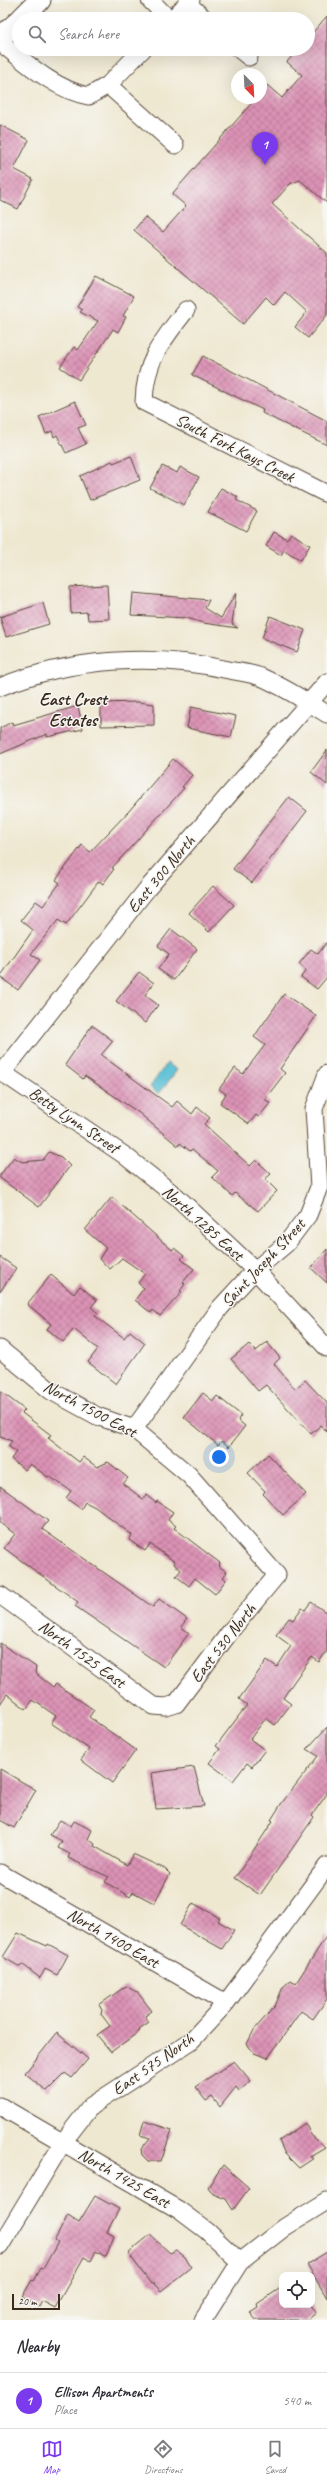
<!DOCTYPE html>
<style>
body{margin:0;font-family:Caveat,sans-serif;background:#f2f2f3;color:#2b2b33}
.controls{position:absolute;right:12px;bottom:12px;display:grid;overflow:hidden;border-radius:8px;box-shadow:0 4px 16px #0002}
.controls button{width:36px;height:36px;display:grid;place-items:center;padding:0;border:0;border-bottom:1px solid #e1e1e2;background:#fff;color:#2b2b33;font:20px sans-serif}
.compass{position:absolute;left:231px;top:68px;width:36px;height:36px;border-radius:50%;background:#fff;box-shadow:0 4px 16px #0002;rotate:156deg}
.scale{position:absolute;left:12px;bottom:10px;width:48px;box-sizing:border-box;padding-left:4px;border:2px solid #3b2a1e;border-top:0;font-size:11px;line-height:14px;white-space:nowrap;color:#3b2a1e;-webkit-text-stroke:3px #f6f6f2;paint-order:stroke}
.you{position:absolute;left:219px;top:1457px;width:14px;height:14px;margin:-10px;border:3px solid #fff;border-radius:50%;background:#1a73e8;box-shadow:0 0 0 6px #1a73e833}
.badge{display:grid;place-items:center;width:26px;height:26px;border-radius:50%;background:#7c3aed;color:#fff;font-size:13px;font-weight:700}
.pin{position:absolute;translate:-50% -33px;filter:drop-shadow(0 1px 2px #0008)}
.pin::after{content:'';position:absolute;top:21px;width:14px;height:12px;background:inherit;clip-path:polygon(0 0,100% 0,50% 100%)}
.list{margin:0;padding:0;list-style:none}
h2{display:flex;justify-content:space-between;align-items:center;height:52px;margin:0;padding:0 16px;font-size:17px}
h2 small{font-size:13px;font-weight:400;color:#7c7c81}
.list li{display:grid;grid-template-columns:26px 1fr auto;gap:12px;align-items:center;box-sizing:border-box;height:56px;padding:0 16px;border-top:1px solid #e1e1e2}
.list b{display:block;font-size:15px;white-space:nowrap}
.list p{margin:0;font-size:13px;white-space:nowrap;color:#7c7c81}
.list em{font-size:13px;font-style:normal;color:#7c7c81}
.icon{flex:none;width:22px;height:22px;fill:none;stroke:currentColor;stroke-width:2;stroke-linecap:round;stroke-linejoin:round}
.map{position:relative;flex:none;width:327px;height:2320px;overflow:hidden}
.search{position:absolute;background:#fff;box-shadow:0 4px 16px #0002;left:12px;right:12px;top:12px;height:44px;display:flex;align-items:center;gap:10px;box-sizing:border-box;padding:0 14px;border-radius:22px;color:#7c7c81;font-size:15px}
.sheet{height:108px;background:#fff}
nav{display:flex;justify-content:space-around;align-items:center;box-sizing:border-box;height:56px;border-top:1px solid #e1e1e2;background:#fff;font-size:11px;color:#7c7c81}
nav a{display:grid;justify-items:center;gap:2px}
nav .on{color:#7c3aed}
.map>svg:first-child{display:block}
.water{fill:#58c0d5;stroke:#4a757a}
.building{fill:url(#building-cross-hatch)}
.lines{fill:none;stroke-linecap:round;stroke-linejoin:round}
.minor-casing{stroke:#564639;stroke-width:19}
.major-casing{stroke:#564639;stroke-width:23}
.minor{stroke:#fff;stroke-width:17}
.major{stroke:#fff;stroke-width:21}
.labels{text-anchor:middle;dominant-baseline:central;stroke-width:3;stroke-linejoin:round;paint-order:stroke}
.street-label{font-size:17px;fill:#3b2a1e;stroke:#f6f6f2}
.neighbourhood-label{font-size:18px;font-weight:bold;fill:#3b2a1e;stroke:#f6f6f2}
</style>
<div class="map">
<svg width="327" height="2320" viewBox="0 0 327 2320">
<defs>
<pattern id="building-cross-hatch" width="8" height="8" patternUnits="userSpaceOnUse"><rect width="8" height="8" fill="#dc93b6"/><path d="M0 0l8 8M0 8l8-8" fill="none" stroke="#b47893"/></pattern>
</defs>
<rect width="100%" height="100%" fill="#f6f6f2"/>
<filter id="ink" filterUnits="userSpaceOnUse"><feTurbulence type="fractalNoise" baseFrequency=".025" numOctaves="2"/><feDisplacementMap in="SourceGraphic" scale="8" xChannelSelector="R" yChannelSelector="G"/><feConvolveMatrix kernelMatrix="1 2 1 2 8 2 1 2 1" color-interpolation-filters="sRGB"/></filter>
<filter id="wash" filterUnits="userSpaceOnUse"><feTurbulence type="fractalNoise" baseFrequency=".012" numOctaves="4" result="noise"/><feDisplacementMap in="SourceGraphic" scale="16" xChannelSelector="R" yChannelSelector="G"/><feGaussianBlur stdDeviation="0.9" result="paint"/><feColorMatrix in="noise" values="0 0 0 0 0 0 0 0 0 0 0 0 0 0 0 0 0 1.4 0 .05"/><feComposite in="paint" operator="in"/></filter>
<g filter="url(#wash)">
<rect width="100%" height="100%" fill="#efe8d1"/>
<path class="water" d="M167 1063 177 1070 159 1094 150 1087Z"/>
<g id="blocks">
<path class="building" d="M327 16V203L300 180 290 184 272 204 327 253V315L308 338 295 327 307 312 285 292 274 305 266 297 243 324 134 230 145 217 163 232 186 206 172 194 256 98H261V92L267 85 282 98 302 75 287 62 298 49H308V38Z
M0 125 29 140 14 169 33 179 18 209 0 200Z
M96 276 134 296 123 316 126 317 118 332 113 329 79 380 60 367 74 347 78 350 98 321 80 312 82 310 77 307Z
M203 356 327 421V445L262 413 263 410 192 375Z
M75 401 86 425 78 428 86 444 66 453 57 435 54 437 52 431 46 434 39 417Z
M131 456 140 480 90 500 80 476 112 461 113 463Z
M162 466 177 473 180 467 199 477 184 505 150 488Z
M221 488 238 497 236 500 257 511 246 531 208 512Z
M274 532 287 539 291 533 310 545 301 560 284 550 281 555 266 546Z
M107 585 109 619 88 620 87 612 71 613 70 587Z
M133 593 209 600 205 608 221 618 236 593 232 624 238 628 203 623 187 618 131 615Z
M43 603 49 624 6 637 0 617Z
M270 616 305 630 297 652 262 638Z
M138 702 154 704V725L101 726V703Z
M78 706 83 729 47 737V734L0 754V728L12 722 13 725Z
M191 707 236 716 231 737 187 728Z
M327 750V785L311 772Z
M173 759 192 775 182 787 184 788 112 868 114 869 103 884 99 881 66 925 58 920 31 954 40 960 18 990 0 977 33 930 21 920 36 901 43 906 60 883 56 880 82 845 90 852 129 811Z
M289 797 307 811 252 883 233 869Z
M213 886 234 905 209 932 189 913Z
M171 929 197 949 174 980 158 969 169 954 158 946Z
M327 942V977L317 989 301 977 306 970 299 964 311 949 318 954Z
M139 972 154 983 145 995 158 1005 145 1023 116 1001Z
M284 994 316 1016 280 1069 285 1073 265 1099 270 1103 259 1117 256 1115 249 1124 220 1103 226 1094 219 1089 235 1068 243 1074 265 1045 254 1037Z
M92 1025 113 1041 101 1055 172 1107 177 1101 192 1114 197 1107 210 1118 204 1124 250 1166 256 1160 271 1174 265 1179 277 1191 258 1211 235 1193 232 1196 212 1177 218 1171 192 1149 190 1151 180 1143 178 1146 139 1113 85 1076 83 1079 65 1065Z
M49 1152 61 1157 70 1166 39 1207 0 1178V1175L14 1157 22 1162 43 1160Z
M112 1197 172 1250 174 1248 184 1256 181 1259 194 1269 183 1282 185 1284 180 1291 182 1292 160 1316 153 1310 151 1313 135 1300 144 1288 138 1283 145 1274 122 1258 110 1269 99 1259 106 1248 85 1230Z
M327 1249V1283L311 1268Z
M0 1257 16 1268 0 1292Z
M51 1275 74 1294 80 1286 97 1300 91 1307 98 1313 95 1316 124 1338 130 1331 145 1343 116 1384 88 1362 98 1349 74 1329 63 1342 47 1329 51 1324 27 1304Z
M267 1342 280 1358 274 1364 295 1389 305 1380 327 1403V1432L321 1425 311 1434 266 1385 258 1391 231 1359 249 1344 256 1351Z
M0 1391 25 1410 22 1413 51 1435 48 1438 79 1462 83 1457 97 1467 108 1462 128 1478 123 1484 143 1499 146 1495 156 1503 157 1501 173 1512 168 1520 176 1526 174 1528 220 1563 219 1566 227 1572 223 1577 226 1580 215 1594 195 1578 189 1586 176 1576 181 1570 174 1564 175 1562 150 1544 145 1551 129 1540 132 1535 95 1507 85 1502 81 1509 66 1498 71 1491 49 1476 48 1477 30 1464 25 1470 11 1459 16 1452 8 1446 12 1441 0 1437Z
M203 1393 213 1401 217 1396 241 1415 238 1420 245 1426 229 1447 222 1441 218 1445 184 1417Z
M268 1454 306 1494 283 1515 263 1494 265 1491 248 1473Z
M0 1486 48 1521 42 1529 153 1607 159 1599 187 1619 181 1627 189 1633 164 1667 75 1606 78 1602 4 1548 15 1534 0 1523Z
M311 1602 327 1613V1651L319 1662 312 1657 295 1680 283 1698 291 1704 275 1725 266 1718 250 1739 265 1750 252 1767 247 1763 233 1781 209 1763 220 1749 216 1746 247 1705 239 1699 267 1660 277 1667 291 1646 276 1635 289 1618 293 1620 302 1608 305 1610Z
M0 1643 36 1667 35 1673 53 1687 56 1684 94 1710 89 1717 136 1750 112 1783 81 1760 89 1749 51 1723 56 1716 33 1700 26 1709 7 1694 0 1704Z
M327 1727V1794L312 1815 314 1817 260 1895 235 1878 273 1821 271 1820 281 1804 318 1756 307 1749Z
M194 1767 204 1806 156 1809 151 1773Z
M0 1769 36 1790 14 1828 0 1820Z
M60 1820 71 1826 74 1821 92 1830 88 1839 95 1844 94 1846 127 1865 133 1854 165 1869 170 1874 154 1903 133 1892 130 1897 105 1882 109 1877 68 1858 70 1854 58 1848 62 1841 50 1835Z
M193 1903 220 1918 218 1921 234 1930 222 1949 180 1925Z
M18 1933 47 1946 48 1944 68 1955 57 1975 45 1969 40 1978 22 1964 20 1967 3 1957Z
M327 1935V1999L313 2019 301 2011 268 2058 254 2053 247 2044 254 2030 275 2006 283 1987 291 1980 296 1983Z
M126 1986 138 1993 152 2011 145 2016 149 2022 139 2029 140 2031 111 2052 97 2035 110 2026 101 2014 102 2010 99 2005Z
M57 2033 88 2059 72 2078 65 2073 47 2091 25 2073Z
M234 2061 251 2081 239 2091 236 2087 220 2107 212 2097 206 2101 195 2087Z
M144 2121 172 2130 161 2161H148L142 2155 141 2149 150 2138 140 2135Z
M305 2123 311 2135 325 2147 310 2156 314 2158 299 2168 285 2154 279 2141Z
M223 2165 249 2188 233 2210 226 2199 213 2194 208 2187Z
M95 2196 119 2209 107 2232 114 2236 106 2257 96 2251 91 2261 84 2257 55 2308 42 2301 39 2307 22 2297 32 2280 34 2281 41 2268 43 2269 58 2242 55 2240 68 2215 79 2222Z
M150 2235 170 2253 176 2250 185 2257 191 2267 161 2291 154 2284H151L128 2253Z
M327 2252V2298L307 2264Z
M282 2287V2305H311L316 2313 307 2320H256L250 2312 258 2307 257 2304Z"/>
</g>
</g>
<g filter="url(#ink)">
<use href="#blocks" fill-opacity="0" stroke="#564639" stroke-width="1"/>
<g class="lines">
<g class="minor-casing">
<path id="minor" d="M150 0 169 19
M187 3 205 19
M172 19 191 0
M0 42C25 62 57 91 89 96L108 85 143 49
M239 49 249 57
M108 85 175 145
M186 310C161 342 145 361 144 402L327 494
M0 687C71 658 154 653 229 670 239 672 251 673 261 677 284 687 306 701 327 714
M0 1071 124 1155 177 1197 255 1270 327 1348
M3 1072 147 889 327 682
M0 1349 51 1391 97 1416 134 1429 189 1475 277 1575 233 1628 176 1704 166 1707 154 1706 0 1595
M134 1429 220 1308 255 1270 286 1244 308 1215 319 1187 314 1109 327 1074
M0 1873 226 2003
M0 2106 179 2210 207 2231 240 2262
M0 2246 63 2142 91 2106 191 2041 226 2003 327 1866
M203 2320 240 2262 285 2227 327 2201"/>
</g>
<g class="major-casing">
<path id="major" d="M21 19 40 0
M0 38 19 21"/>
</g>
<use href="#minor" class="minor"/>
<use href="#major" class="major"/>
</g>
</g>
<g class="labels">
<g class="street-label">
<text transform="translate(235 448) rotate(27)">South Fork Kays Creek</text>
<text transform="translate(161 874) rotate(-50)">East 300 North</text>
<text transform="translate(74 1120) rotate(34)">Betty Lynn Street</text>
<text transform="translate(203 1223) rotate(42)">North 1285 East</text>
<text transform="translate(263 1263) rotate(-47)">Saint Joseph Street</text>
<text transform="translate(90 1409) rotate(28)">North 1500 East</text>
<text transform="translate(223 1643) rotate(-52)">East 530 North</text>
<text transform="translate(82 1654) rotate(36)">North 1525 East</text>
<text transform="translate(113 1938) rotate(30)">North 1400 East</text>
<text transform="translate(153 2064) rotate(-35)">East 575 North</text>
<text transform="translate(124 2178) rotate(30)">North 1425 East</text>
</g>
<g class="neighbourhood-label">
<text x="73" y="699">East Crest<tspan x="73" dy="21">Estates</tspan></text>
</g>
</g>
</svg>
<div class="controls">
<button><svg class="icon" aria-label="locate" viewBox="0 0 24 24"><circle cx="12" cy="12" r="6"/><path d="M12 2v4M12 18v4M2 12h4M18 12h4"/></svg></button>
</div>
<svg class="compass" viewBox="-18 -18 36 36"><path d="M0-13l5 13h-10z" fill="#e53935"/><path d="M0 13l5-13h-10z" fill="#7c7c81"/></svg>
<div class="scale">20 m</div>
<div class="you"></div>
<div class="pin badge" style="left:265px;top:165px">1</div>
<div class="search"><svg class="icon" aria-label="search" viewBox="0 0 24 24"><circle cx="10" cy="10" r="6"/><path d="M15 15l6 6"/></svg>Search here</div>
</div>
<section class="sheet">
<h2>Nearby<small></small></h2>
<ul class="list">
<li><span class="badge">1</span><div><b>Ellison Apartments</b><p>Place</p></div><em>540 m</em></li>
</ul>
</section>
<nav>
<a class="on"><svg class="icon" aria-label="map" viewBox="0 0 24 24"><path d="M3 6l6-2 6 2 6-2v14l-6 2-6-2-6 2zM9 4v14M15 6v14"/></svg>Map</a>
<a><svg class="icon" aria-label="directions" viewBox="0 0 24 24"><path d="M12 3l9 9-9 9-9-9zM9 14v-3h6M13 9l2 2-2 2"/></svg>Directions</a>
<a><svg class="icon" aria-label="saved" viewBox="0 0 24 24"><path d="M7 4h10v16l-5-4-5 4z"/></svg>Saved</a>
</nav>
